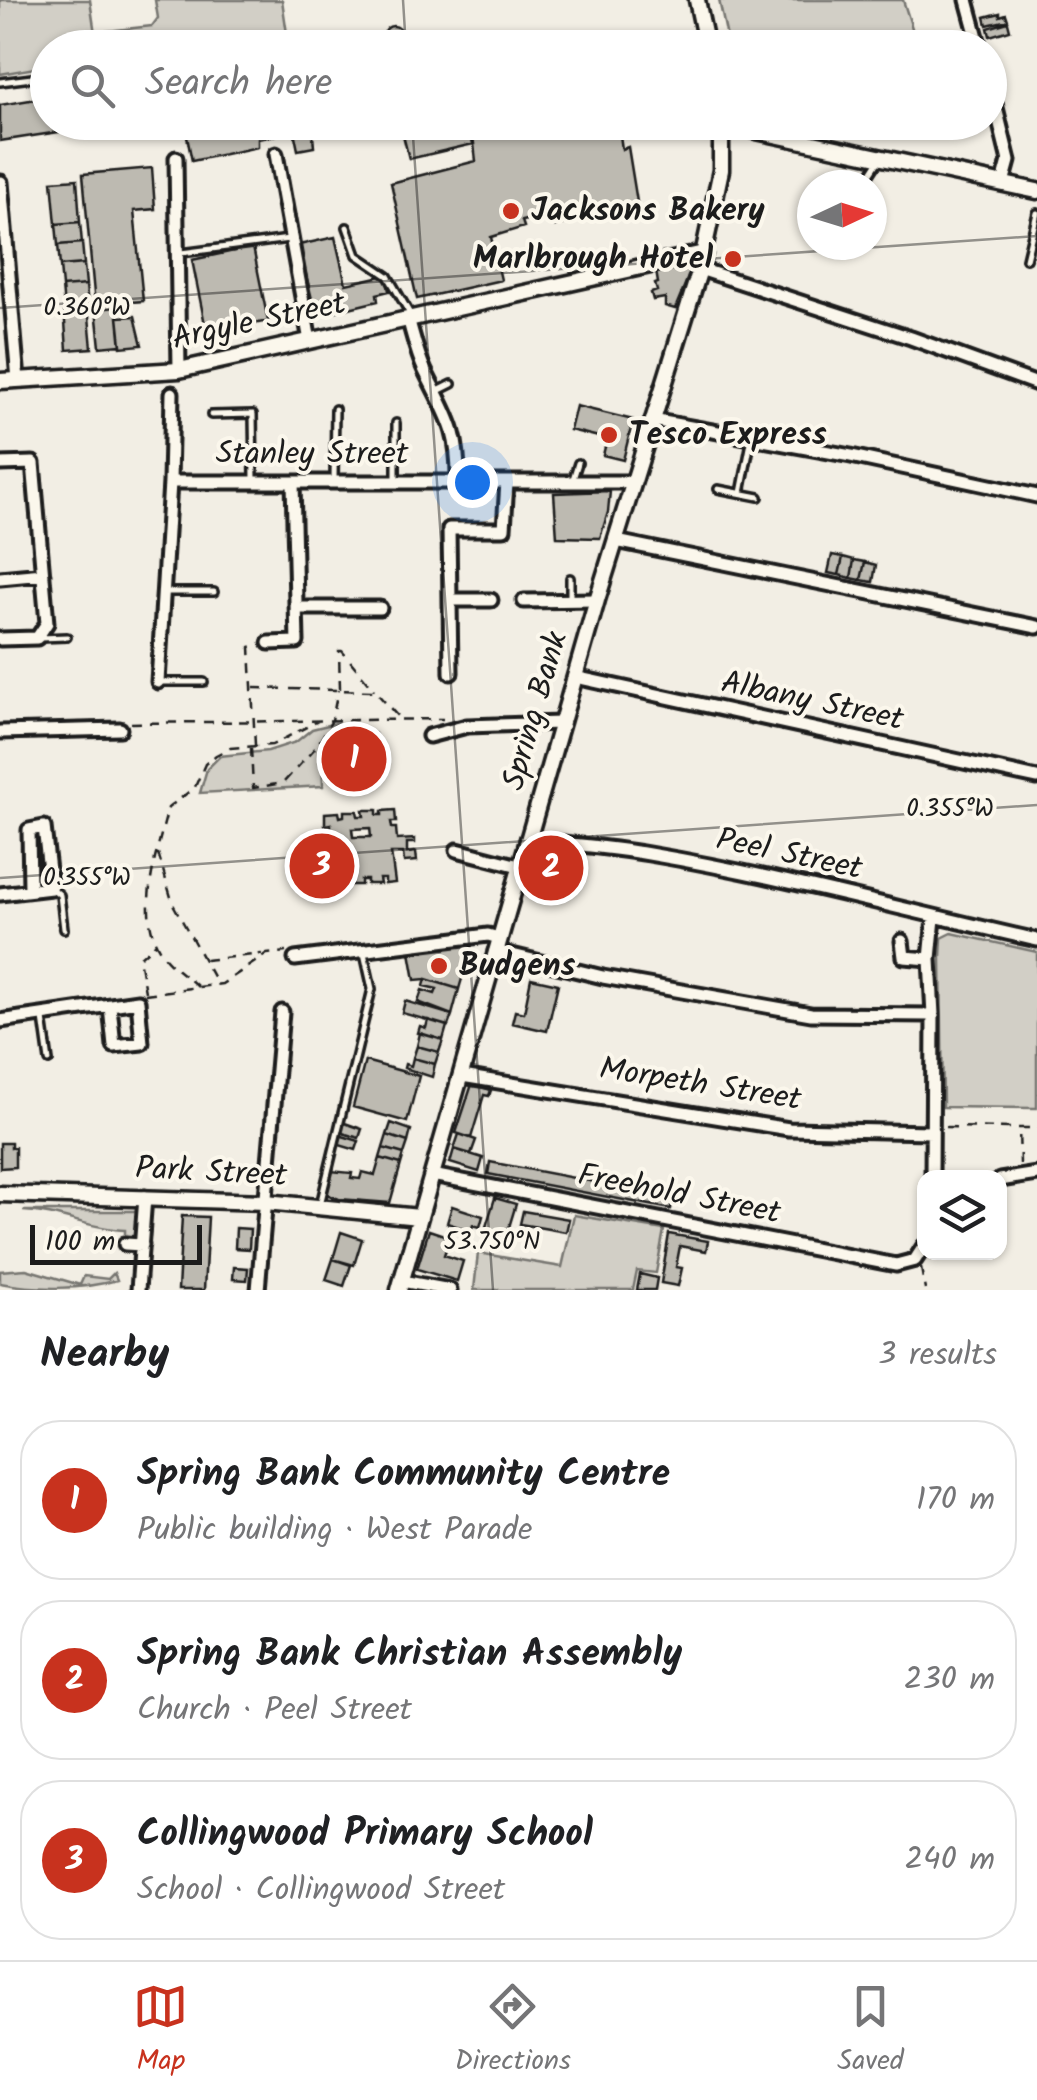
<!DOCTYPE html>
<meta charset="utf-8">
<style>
body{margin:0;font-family:Kalam,sans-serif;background:#f2f2f2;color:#202124}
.controls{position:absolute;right:30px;bottom:30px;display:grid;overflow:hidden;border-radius:20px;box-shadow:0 2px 8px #0004}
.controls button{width:90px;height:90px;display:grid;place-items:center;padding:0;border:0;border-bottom:2px solid #e0e0e0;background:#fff;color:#202124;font:50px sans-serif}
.compass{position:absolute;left:797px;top:170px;width:90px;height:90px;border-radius:50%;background:#fff;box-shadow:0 2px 8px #0004;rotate:86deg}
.scale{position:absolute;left:30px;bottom:25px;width:172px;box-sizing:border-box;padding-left:10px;border:5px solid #1c1c1c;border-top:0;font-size:28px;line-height:35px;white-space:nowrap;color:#1c1c1c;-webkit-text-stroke:8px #fbf7ec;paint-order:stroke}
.you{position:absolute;left:472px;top:482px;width:35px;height:35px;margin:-25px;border:8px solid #fff;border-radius:50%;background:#1a73e8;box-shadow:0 0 0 15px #1a73e833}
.badge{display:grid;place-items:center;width:65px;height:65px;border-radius:50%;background:#c8321e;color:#fff;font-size:32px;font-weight:700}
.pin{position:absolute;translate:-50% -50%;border:5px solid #fff;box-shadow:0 2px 10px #0006}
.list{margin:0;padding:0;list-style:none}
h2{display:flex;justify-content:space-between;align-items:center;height:130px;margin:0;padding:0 40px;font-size:42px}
h2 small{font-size:32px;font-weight:400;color:#757577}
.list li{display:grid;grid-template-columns:65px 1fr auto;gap:30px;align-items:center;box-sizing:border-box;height:160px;margin:0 20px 20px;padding:0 20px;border:2px solid #e0e0e0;border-radius:40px}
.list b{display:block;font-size:38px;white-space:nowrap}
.list p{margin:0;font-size:32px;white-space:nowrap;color:#757577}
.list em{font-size:32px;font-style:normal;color:#757577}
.icon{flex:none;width:55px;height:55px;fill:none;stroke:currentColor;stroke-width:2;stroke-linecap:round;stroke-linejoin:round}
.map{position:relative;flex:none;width:1037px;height:1290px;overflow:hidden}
.search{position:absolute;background:#fff;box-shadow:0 2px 8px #0004;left:30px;right:30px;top:30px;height:110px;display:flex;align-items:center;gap:25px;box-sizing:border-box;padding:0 35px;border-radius:55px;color:#757577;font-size:38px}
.sheet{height:670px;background:#fff}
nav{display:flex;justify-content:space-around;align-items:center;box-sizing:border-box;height:140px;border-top:2px solid #e0e0e0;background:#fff;font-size:28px;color:#757577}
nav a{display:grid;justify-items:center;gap:5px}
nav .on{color:#c8321e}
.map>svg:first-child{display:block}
.green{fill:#d2cfc6;stroke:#777671;stroke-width:2.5}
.building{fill:#bdbab1;stroke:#1c1c1c;stroke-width:2.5;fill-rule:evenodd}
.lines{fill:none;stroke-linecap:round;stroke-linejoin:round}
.service-casing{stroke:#1c1c1c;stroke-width:12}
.minor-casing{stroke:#1c1c1c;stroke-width:19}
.tertiary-casing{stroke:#1c1c1c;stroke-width:21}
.path{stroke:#1c1c1c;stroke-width:2.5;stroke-dasharray:10 8;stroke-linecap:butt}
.service{stroke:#fbf7ec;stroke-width:5}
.minor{stroke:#fbf7ec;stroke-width:11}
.tertiary{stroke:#fbf7ec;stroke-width:14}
.ticks{fill:none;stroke:#1c1c1c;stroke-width:2.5;stroke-opacity:0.45}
.poi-dot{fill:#c8321e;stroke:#fbf7ec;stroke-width:4}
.labels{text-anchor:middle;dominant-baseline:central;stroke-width:8;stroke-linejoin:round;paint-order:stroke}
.poi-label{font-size:32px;font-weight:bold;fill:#1c1c1c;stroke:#fbf7ec;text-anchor:start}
.street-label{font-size:32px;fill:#1c1c1c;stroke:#fbf7ec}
.ticks-label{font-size:25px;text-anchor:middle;fill:#1c1c1c;stroke:#fbf7ec;stroke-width:8;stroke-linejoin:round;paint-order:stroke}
</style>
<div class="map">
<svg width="1037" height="1290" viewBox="0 0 1037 1290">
<rect width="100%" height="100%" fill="#f2eee4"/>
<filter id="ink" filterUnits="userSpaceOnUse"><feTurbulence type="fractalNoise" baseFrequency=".01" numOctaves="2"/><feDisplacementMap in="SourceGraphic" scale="20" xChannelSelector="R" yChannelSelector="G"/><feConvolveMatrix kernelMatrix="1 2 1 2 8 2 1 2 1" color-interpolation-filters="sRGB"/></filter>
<g filter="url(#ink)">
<path class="green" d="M0 0H90L97 47 48 48 47 66 0 74Z
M155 0H282L289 47H99L97 32 152 26 158 18Z
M719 0H903L918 47H729Z
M336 723 322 742 323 786 200 793 207 769 220 756 268 751 296 742 312 729Z
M952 933 1037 952V1108L943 1107 941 957 942 938Z
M23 1211H141L138 1237 125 1238V1230C90 1229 59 1212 23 1211Z
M574 1215 664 1230 656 1273 637 1271 633 1290H474L478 1253 562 1267Z
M26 1269 80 1285 84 1276 108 1279 114 1273 117 1280C82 1290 36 1290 0 1283V1271Z"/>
<path class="building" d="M1000 13V16L1006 14 1008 20 987 25 985 17Z
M1008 22 1010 30 990 36 988 28Z
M384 35a9 9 0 1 1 18 0a9 9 0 1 1-18 0Z
M48 97V122H124L0 141V105Z
M184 122H330L321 125 323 132 313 135 314 147 298 150 294 131 258 139V147L192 161Z
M419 122H468L473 144 409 159 401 127Z
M486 122H618L622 149 628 147 638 208 555 226 551 214 522 221 524 227 491 237 501 280 417 299 391 183 476 161 472 127Z
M152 168 155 209 134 211 143 301 95 305 83 174Z
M77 179 80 222 56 224 52 181Z
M80 222 82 243 58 245 56 224Z
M335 237 346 284 386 275 389 291 377 294 378 301 316 316 299 245Z
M82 243 84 264 60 266 58 245Z
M253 247 268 321 207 334 192 260Z
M688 263 691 270 675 309 665 306V298L653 300 651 293 657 291 655 284 658 283 656 271Z
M84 264 86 285 62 287 60 266Z
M86 285 88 306 64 308 62 287Z
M88 306 92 348 67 350 64 308Z
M117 307 121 345 100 347 96 309Z
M135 316 142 345 121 347 118 317Z
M576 406 633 420 623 460 603 455 607 439 570 430Z
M610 491 608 512 600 538 557 537 554 493Z
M832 555 843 557 839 575 828 573Z
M843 557 854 560 851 578 839 575Z
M854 560 865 562 861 580 851 578Z
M865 562 876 565 873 582 861 580Z
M367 733 375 734 377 741 379 772H375V778L331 781 330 737Z
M363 810H377V815H382V811L395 810 396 822H391L392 828H396L397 840 415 839V843H407V853L416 852 417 861 404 862 403 853H391L395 883 385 884V879H379L380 884H367V880H361V885H348L347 881H341L342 885 328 886 327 874 333 873V868H327V857L349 856V841L326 842V830H331V824L325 825V813L339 812 340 817 344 816V811H357L358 816H364ZM370 828 371 837H353L352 829Z
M472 944 459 989 426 979 415 980 410 952Z
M531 978 558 984 547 1031 512 1023 515 1011 524 1013Z
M426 979 459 989 452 1015 418 1002 422 990 435 994 437 989 424 986Z
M405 1001 452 1015 448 1026 402 1013Z
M428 1020 447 1026 443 1040 418 1033 420 1026 426 1028Z
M420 1033 443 1040 439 1052 417 1046Z
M417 1046 439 1052 435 1064 413 1058Z
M413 1058 435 1064 432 1077 404 1068 405 1064 411 1066Z
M365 1061 419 1076 407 1122 353 1107Z
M472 1084 491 1090 489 1096 484 1095 471 1138 456 1133Z
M342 1122 362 1129 359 1138 339 1132Z
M391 1123 411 1130 408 1142 387 1135Z
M459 1134 476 1140 471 1154 454 1149Z
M339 1135 359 1141 356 1150 336 1144Z
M387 1135 408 1142 404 1154 383 1148Z
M0 1143H11V1148L15 1147V1167L0 1168Z
M383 1148 404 1154 401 1164 380 1158Z
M454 1149 483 1158 479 1172 450 1163Z
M380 1158 401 1164 390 1203 339 1199 326 1194 331 1171 352 1173 351 1178 360 1179 362 1172 375 1175Z
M490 1162 673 1197 671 1209 488 1174Z
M495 1198 516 1204 506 1237 485 1230Z
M452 1206 483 1216 480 1227 473 1225 471 1231 447 1223Z
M523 1211 569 1219 566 1232 520 1224Z
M182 1216 208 1217 204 1290H178Z
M236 1228 250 1229 249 1249 235 1248Z
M429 1230 450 1237 444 1255 463 1261 457 1281 417 1269Z
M341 1232 362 1239 354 1265 333 1259Z
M669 1234 708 1241 706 1251 680 1246 676 1267 682 1268 678 1286 661 1283Z
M333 1259 351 1265 344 1286 326 1280Z
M234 1267 248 1268 247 1280 233 1279Z
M640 1274 657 1278 655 1290H637Z"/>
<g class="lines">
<g class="service-casing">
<path id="service" d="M0 82 48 76
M863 185 880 159
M347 227 357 255 388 276 410 314
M181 253 289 239
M1026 259 1037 213
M436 392 452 384
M211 415 253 414 254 479
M334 479 335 409
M396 479V423
M573 479 578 463
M718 489 759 497
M741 493 752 437
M164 592H214
M570 600V578
M40 638 67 637
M161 682H204
M53 889 60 895 64 929
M43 1018 49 1061
M320 1205 372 989 364 953"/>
</g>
<g class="minor-casing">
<path id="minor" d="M967 0 980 48
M990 83 1009 161 1003 183
M276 154 310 341
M176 158 179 370
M1 182 18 380
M700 269 911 338 1037 384
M408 318C413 335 417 354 425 371 447 416 459 429 458 482
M652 420 851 456 1037 496
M0 464 33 463 47 623 37 638 0 639
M170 482 172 393
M616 541 1037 627
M0 578 43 574
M450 600H491
M524 601 597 600
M297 608H380
M269 643 297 642 293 482
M451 673 449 529H504L507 482
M575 677 1037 778
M158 682 170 482H634
M0 732 120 729
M429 736 467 726 561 723
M527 839C568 844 609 847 649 854 780 876 908 911 1037 940
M457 850 519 866
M0 894 51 888 44 827 29 830 30 889
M902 941 904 957 930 959
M495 951 603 977 811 1014 933 1015
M295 959 488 935 499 938
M0 1021 138 1001 142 1043 114 1046 110 1006
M462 1076 789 1129 932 1132
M432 1175 896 1265 915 1260 924 1246
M932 1178 933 1015 930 959 934 918
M1000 1180 1037 1174
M125 1244 142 1245
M402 1281 450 1290
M138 1290 145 1197
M258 1290 282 1012"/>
</g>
<g class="tertiary-casing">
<path id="tertiary" d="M697 0 707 48
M732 122 738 127 1037 191
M0 381 179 370 704 253
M0 1194 266 1202 419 1217
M399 1290 597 600 700 269 721 170V122"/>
</g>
<path class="path" d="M254 688 375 691 399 718
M340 689 339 651H342L374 690
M131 723 443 719
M255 745 250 647 258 645
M251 748 253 788 283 783 317 746 332 720 338 690
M158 853 173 904 216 982
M205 960 262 954
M198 987C185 974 168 966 159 949 136 909 158 849 168 808L195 787 205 764 216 755 230 748 272 745 318 721
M145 992 139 958 156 943
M145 994 222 984 267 954 286 952
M946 1127 1019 1128
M1020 1164 1019 1128H1037
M921 1268 925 1290"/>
<use href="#service" class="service"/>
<use href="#minor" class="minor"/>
<use href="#tertiary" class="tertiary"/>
</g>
</g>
<path class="ticks" d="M403 0 406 48M412 122 493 1290M0 308 1037 236M0 878 1037 805"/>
<g class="poi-dot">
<circle cx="511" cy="211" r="10"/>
<circle cx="733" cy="259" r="10"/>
<circle cx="609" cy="435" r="10"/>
<circle cx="439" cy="966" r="10"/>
</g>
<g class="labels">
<g class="poi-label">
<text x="531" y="211">Jacksons Bakery</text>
<text x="713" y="259" text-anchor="end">Marlbrough Hotel</text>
<text x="629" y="435">Tesco Express</text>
<text x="459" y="966">Budgens</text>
</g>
<g class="street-label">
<text transform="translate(259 322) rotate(-12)">Argyle Street</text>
<text x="312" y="454">Stanley Street</text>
<text transform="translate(812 702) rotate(12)">Albany Street</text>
<text transform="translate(536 711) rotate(-74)">Spring Bank</text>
<text transform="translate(789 855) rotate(12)">Peel Street</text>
<text transform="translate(700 1085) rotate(9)">Morpeth Street</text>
<text transform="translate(211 1173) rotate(3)">Park Street</text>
<text transform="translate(679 1195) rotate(11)">Freehold Street</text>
</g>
</g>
<g class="ticks-label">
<text x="87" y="315">0.360°W</text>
<text x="950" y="816">0.355°W</text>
<text x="87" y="885">0.355°W</text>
<text x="492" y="1249">53.750°N</text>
</g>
</svg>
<div class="controls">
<button><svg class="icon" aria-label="layers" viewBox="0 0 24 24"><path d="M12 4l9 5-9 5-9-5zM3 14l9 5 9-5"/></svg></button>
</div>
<svg class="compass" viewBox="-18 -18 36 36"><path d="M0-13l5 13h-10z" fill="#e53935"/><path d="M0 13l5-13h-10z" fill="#757577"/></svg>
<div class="scale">100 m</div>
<div class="you"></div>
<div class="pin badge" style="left:354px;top:759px">1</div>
<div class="pin badge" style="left:551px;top:868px">2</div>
<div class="pin badge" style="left:322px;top:866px">3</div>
<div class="search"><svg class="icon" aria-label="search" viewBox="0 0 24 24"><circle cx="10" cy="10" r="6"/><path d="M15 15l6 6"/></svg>Search here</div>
</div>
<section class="sheet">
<h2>Nearby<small>3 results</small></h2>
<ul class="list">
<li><span class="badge">1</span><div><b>Spring Bank Community Centre</b><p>Public building · West Parade</p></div><em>170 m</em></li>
<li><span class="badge">2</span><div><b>Spring Bank Christian Assembly</b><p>Church · Peel Street</p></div><em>230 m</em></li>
<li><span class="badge">3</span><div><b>Collingwood Primary School</b><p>School · Collingwood Street</p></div><em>240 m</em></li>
</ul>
</section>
<nav>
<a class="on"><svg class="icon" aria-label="map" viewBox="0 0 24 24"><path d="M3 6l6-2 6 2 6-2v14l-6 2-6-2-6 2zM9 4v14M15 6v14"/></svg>Map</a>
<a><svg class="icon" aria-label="directions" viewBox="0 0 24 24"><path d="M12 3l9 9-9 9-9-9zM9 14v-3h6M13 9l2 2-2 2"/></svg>Directions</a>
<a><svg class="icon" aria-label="saved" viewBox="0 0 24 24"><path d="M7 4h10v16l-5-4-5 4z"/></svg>Saved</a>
</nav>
